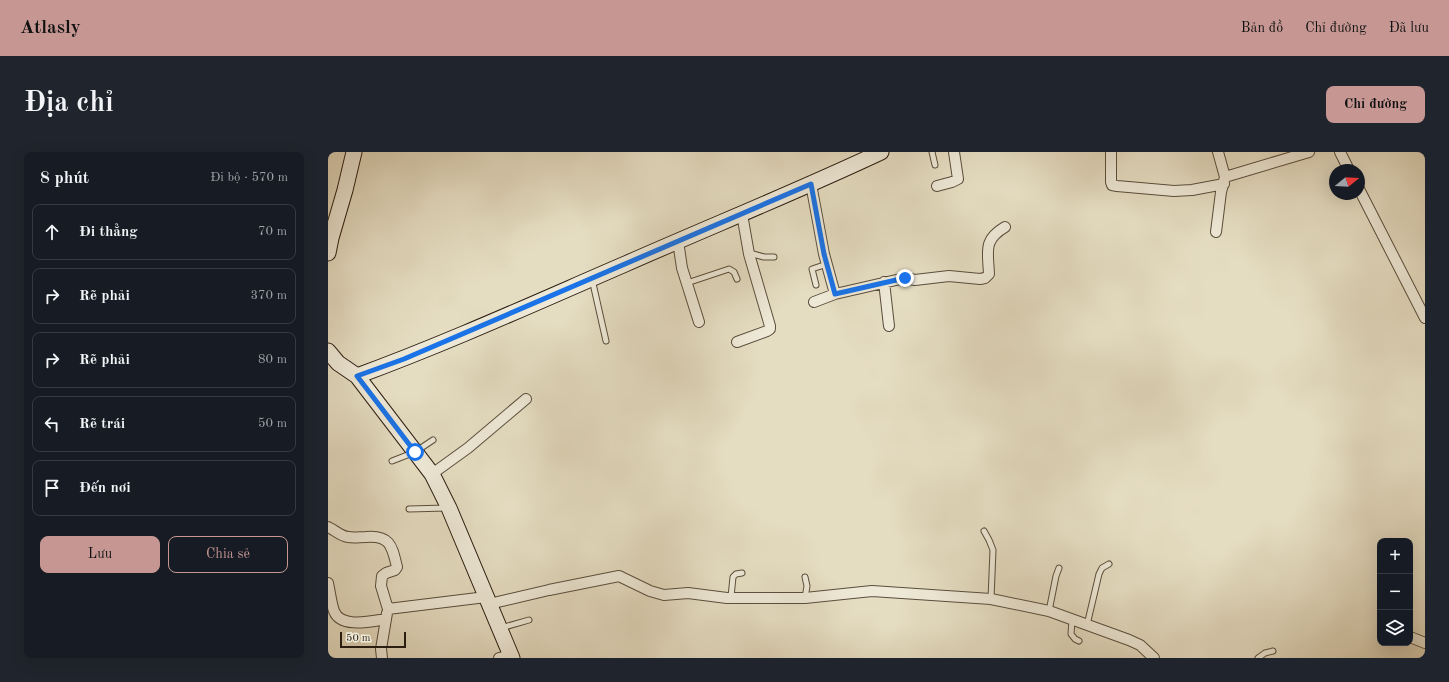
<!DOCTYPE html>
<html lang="vi">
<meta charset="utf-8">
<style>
body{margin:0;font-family:"Old Standard TT",serif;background:#20242c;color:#f1f3f6}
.controls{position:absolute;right:12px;bottom:12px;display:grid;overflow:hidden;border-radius:8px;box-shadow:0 4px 16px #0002}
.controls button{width:36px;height:36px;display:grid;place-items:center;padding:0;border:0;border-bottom:1px solid #363941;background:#171b24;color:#f1f3f6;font:20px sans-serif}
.compass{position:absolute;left:1001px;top:12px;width:36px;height:36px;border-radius:50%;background:#171b24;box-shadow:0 4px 16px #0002;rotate:72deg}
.scale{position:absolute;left:12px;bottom:10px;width:66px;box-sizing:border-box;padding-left:4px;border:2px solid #2c1e11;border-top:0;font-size:11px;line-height:14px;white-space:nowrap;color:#2c1e11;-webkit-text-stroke:3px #eee9d7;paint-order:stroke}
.stop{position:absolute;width:12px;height:12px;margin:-9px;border:3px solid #1a73e8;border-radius:50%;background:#fff}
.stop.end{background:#1a73e8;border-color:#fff;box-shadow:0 1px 4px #0008}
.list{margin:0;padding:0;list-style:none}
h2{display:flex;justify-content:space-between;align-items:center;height:52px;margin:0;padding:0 16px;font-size:17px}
h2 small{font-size:13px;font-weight:400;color:#9ea1a6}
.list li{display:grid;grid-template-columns:26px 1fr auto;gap:12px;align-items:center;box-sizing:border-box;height:56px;margin:0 8px 8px;padding:0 8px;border:1px solid #363941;border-radius:8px}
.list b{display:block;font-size:15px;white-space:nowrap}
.list em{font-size:13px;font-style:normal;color:#9ea1a6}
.actions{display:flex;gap:8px;padding:12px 16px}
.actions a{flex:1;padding:9px 0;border:1px solid #c59692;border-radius:8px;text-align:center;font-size:14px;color:#c59692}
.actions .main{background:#c59692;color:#111}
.icon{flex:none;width:22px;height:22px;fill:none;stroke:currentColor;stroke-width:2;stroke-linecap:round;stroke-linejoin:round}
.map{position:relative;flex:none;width:1097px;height:506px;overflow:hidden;border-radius:8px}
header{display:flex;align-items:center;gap:24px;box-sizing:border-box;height:56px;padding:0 20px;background:#c59692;color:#111}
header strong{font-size:19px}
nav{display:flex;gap:22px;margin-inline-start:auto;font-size:14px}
.intro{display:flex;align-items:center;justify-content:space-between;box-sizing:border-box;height:96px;padding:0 24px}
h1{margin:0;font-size:28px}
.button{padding:10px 18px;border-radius:8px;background:#c59692;color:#111;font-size:14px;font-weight:700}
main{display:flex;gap:24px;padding:0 24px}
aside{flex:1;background:#171b24;border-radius:8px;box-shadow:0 4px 16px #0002}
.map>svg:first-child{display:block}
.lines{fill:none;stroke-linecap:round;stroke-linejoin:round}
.lane-casing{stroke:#5a4e3d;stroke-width:7}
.street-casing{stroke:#5a4e3d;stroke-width:12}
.secondary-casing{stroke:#2c1e11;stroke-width:17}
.lane{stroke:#eee9d7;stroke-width:5}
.street{stroke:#eee9d7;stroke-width:10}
.secondary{stroke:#eee9d7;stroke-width:15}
.route{stroke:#1a73e8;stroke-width:5}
</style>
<header>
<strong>Atlasly</strong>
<nav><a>Bản đồ</a><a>Chỉ đường</a><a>Đã lưu</a></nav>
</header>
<div class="intro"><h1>Địa chỉ</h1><a class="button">Chỉ đường</a></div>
<main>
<aside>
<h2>8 phút<small>Đi bộ · 570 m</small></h2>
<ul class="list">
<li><svg class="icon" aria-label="ahead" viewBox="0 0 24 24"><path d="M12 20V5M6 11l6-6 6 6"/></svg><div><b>Đi thẳng</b></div><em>70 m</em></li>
<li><svg class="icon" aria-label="right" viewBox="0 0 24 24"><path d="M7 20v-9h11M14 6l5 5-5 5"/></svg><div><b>Rẽ phải</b></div><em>370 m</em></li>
<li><svg class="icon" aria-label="right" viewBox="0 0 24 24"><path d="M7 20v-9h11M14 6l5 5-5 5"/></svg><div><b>Rẽ phải</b></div><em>80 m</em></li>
<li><svg class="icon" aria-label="left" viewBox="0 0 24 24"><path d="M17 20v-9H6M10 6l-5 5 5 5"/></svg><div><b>Rẽ trái</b></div><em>50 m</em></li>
<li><svg class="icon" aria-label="arrive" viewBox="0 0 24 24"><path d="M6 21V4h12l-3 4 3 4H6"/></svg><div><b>Đến nơi</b></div></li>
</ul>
<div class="actions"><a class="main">Lưu</a><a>Chia sẻ</a></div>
</aside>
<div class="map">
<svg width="1097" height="506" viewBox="0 0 1097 506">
<rect width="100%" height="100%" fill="#e5ddc2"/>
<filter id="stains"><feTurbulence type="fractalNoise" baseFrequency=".005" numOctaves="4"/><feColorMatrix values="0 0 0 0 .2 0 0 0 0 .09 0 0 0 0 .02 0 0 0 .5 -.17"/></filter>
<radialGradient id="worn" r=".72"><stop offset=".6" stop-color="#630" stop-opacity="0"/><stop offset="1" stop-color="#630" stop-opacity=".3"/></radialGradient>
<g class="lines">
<g class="lane-casing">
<path id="lane" d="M604 0 607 13
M421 102H425L436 105H446
M264 127 278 189
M359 131 401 117 406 120 409 127
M488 133 484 117 499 112
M64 309 87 300 105 288
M81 357 118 356
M656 379 661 388 665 398 663 447
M403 445 405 425 408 422 414 421
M477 446 479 434 477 425
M721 459 728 424 731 416
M744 468 743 482 747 487 751 489
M759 473 771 422 774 416 781 412
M173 476 201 468
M930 506 937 501 945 499"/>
</g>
<g class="street-casing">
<path id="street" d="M783 0V30L784 33 789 34 846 39 864 38 896 32
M1012 0 1021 18
M897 25 981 0
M483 32 496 102 507 142 577 126 587 128 621 124 652 127 657 126 661 122C660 99 655 88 677 75
M609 34 624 30 630 27 626 0
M1031 37 1097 166
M888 80 893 40 897 25 890 0
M350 89 354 116 371 170
M556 130 561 174
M486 150 507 142
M409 190 439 179 442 177V174L421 102 414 62
M104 322 140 296 198 247
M0 375C7 378 12 384 20 385 26 386 32 385 38 385 63 383 64 395 69 415L67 418 58 421 54 424 53 434 60 457 158 445
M0 431C2 440 3 450 6 459 13 477 44 469 58 467
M161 452 221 438 291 424 322 439 336 443 360 441 399 446H477L544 439 663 447 721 459 801 488 812 493 826 506
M1082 485 1097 491
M54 506 53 497 59 461
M171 506 183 503"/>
</g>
<g class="secondary-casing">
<path id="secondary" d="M0 101 3 86 17 38 26 0
M0 199 10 211 29 224 104 322 121 356 184 506
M29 224C119 191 207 151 295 113 381 75 468 40 553 0"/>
</g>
<use href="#lane" class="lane"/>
<use href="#street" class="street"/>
<use href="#secondary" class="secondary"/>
</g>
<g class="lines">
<path class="route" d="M87 300 29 224 76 207 483 32 496 102 507 142 577 126"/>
</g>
<rect width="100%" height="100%" filter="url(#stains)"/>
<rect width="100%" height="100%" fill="url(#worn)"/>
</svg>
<div class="controls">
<button>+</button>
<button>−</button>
<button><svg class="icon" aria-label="layers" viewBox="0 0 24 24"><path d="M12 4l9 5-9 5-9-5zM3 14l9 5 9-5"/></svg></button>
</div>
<svg class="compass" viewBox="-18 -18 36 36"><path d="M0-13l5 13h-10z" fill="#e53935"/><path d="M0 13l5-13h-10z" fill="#9ea1a6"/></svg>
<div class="scale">50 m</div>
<div class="stop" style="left:87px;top:300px"></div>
<div class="stop end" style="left:577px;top:126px"></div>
</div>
</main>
